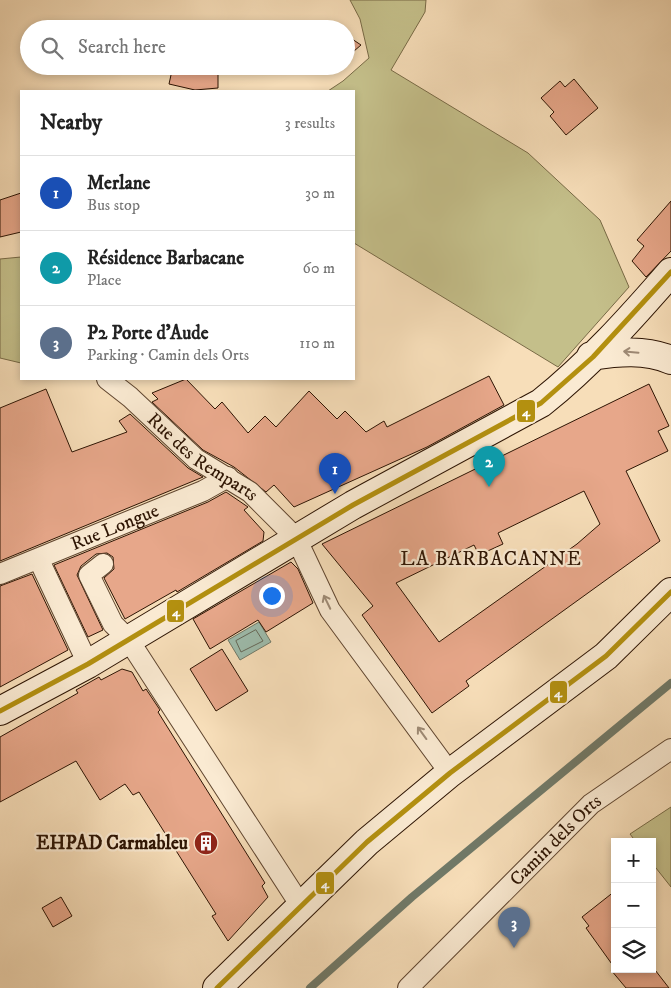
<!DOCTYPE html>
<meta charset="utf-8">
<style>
body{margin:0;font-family:"IM FELL DW Pica",serif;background:#f6f6f6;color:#222}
.controls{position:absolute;right:15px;bottom:15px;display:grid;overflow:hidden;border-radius:0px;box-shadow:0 2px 8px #0003}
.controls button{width:45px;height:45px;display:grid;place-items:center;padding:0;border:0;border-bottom:1px solid #e0e0e0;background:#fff;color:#222;font:25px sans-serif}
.you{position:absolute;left:271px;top:595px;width:18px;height:18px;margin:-12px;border:4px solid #fff;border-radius:50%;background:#1a73e8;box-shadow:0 0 0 8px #1a73e833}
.badge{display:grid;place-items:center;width:32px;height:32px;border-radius:50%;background:#db2777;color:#fff;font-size:16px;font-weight:700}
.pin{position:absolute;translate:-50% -41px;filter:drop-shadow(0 1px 2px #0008)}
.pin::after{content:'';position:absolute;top:26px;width:18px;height:15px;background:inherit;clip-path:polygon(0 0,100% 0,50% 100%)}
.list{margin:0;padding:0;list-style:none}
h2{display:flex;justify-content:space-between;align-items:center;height:65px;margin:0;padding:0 20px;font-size:21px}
h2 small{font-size:16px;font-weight:400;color:#767676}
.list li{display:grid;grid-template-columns:32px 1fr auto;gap:15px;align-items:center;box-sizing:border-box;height:75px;padding:0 20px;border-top:1px solid #e0e0e0}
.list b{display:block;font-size:19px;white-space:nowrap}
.list p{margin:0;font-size:16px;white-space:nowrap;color:#767676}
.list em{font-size:16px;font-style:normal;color:#767676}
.icon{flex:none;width:28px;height:28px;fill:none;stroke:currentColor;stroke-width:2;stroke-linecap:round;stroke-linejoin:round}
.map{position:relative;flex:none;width:671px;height:988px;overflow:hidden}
.search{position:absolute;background:#fff;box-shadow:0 2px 8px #0003;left:20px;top:20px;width:335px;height:55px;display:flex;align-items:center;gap:12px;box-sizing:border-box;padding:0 18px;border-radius:28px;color:#767676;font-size:19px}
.panel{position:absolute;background:#fff;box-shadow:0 2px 8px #0003;left:20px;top:90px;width:335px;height:290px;border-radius:0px}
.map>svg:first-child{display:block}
.green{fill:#c4bf8a;stroke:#786a46}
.water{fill:#9dbcac;stroke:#707968}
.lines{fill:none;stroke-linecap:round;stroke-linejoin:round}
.shore{stroke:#656858;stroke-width:1}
.stream{stroke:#707968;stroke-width:8}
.building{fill:#e7a78a;stroke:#2d1403;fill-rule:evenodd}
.street-casing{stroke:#604630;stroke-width:22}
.secondary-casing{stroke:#2d1403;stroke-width:30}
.street{stroke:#faead2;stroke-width:20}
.secondary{stroke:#faead2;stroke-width:28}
.bus-1-casing{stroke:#faead2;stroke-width:9}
.bus-1{stroke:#b39010;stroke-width:5}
.oneway{stroke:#9e8a75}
.labels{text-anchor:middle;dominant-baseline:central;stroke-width:4.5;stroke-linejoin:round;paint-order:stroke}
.street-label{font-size:19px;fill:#2d1403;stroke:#faead2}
.poi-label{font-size:19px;font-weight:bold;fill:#2d1403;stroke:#faead2;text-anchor:end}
.neighbourhood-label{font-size:20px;letter-spacing:1px;fill:#2d1403;stroke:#faead2}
.line-badge{stroke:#faead2;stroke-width:2}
.badge-label{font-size:14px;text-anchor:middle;font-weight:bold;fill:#fff}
</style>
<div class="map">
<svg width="671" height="988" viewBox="0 0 671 988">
<rect width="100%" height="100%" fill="#f7deb9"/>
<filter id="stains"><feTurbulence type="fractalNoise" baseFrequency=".004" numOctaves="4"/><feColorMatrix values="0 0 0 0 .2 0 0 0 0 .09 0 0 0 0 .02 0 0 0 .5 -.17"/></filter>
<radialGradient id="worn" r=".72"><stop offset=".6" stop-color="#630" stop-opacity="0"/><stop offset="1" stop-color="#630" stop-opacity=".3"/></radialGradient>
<path class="green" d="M350 0H426L425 12 391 70 528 153 600 220 629 287 558 367 354 243V91H328L343 81 369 58 360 19Z
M21 257V363L0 358V259Z
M671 807V887L652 863V842H636L630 834Z"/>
<path class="water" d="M259 622 271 642 240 660 228 640Z"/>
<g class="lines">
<path class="shore" d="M256 630 263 641 241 652 236 641Z"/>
<path class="stream" d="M310 988 412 897 671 683"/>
</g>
<path class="building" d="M346 35 361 45 346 58Z
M173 66H218V88L195 90 169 84Z
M574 79 598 108 566 135 550 116 554 112 541 98 560 81 565 87Z
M21 193V232L0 237V200Z
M671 201V251L646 277 632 261 644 246 637 240Z
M489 376 504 405 427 447 294 507 274 485 266 492 234 467 203 450 152 402 158 399 152 393 186 379 215 409 222 402 248 433 265 416 276 427 309 391 337 419 345 411 366 432 384 421 387 427Z
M649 384 669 426 658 431 668 451 626 471 660 541 466 681 469 686 432 713 362 615 373 606 322 544ZM584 491 600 524 577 544 439 642 396 583 474 545 479 555 503 544 498 533Z
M46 389 72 452 127 432 119 421 130 414 188 468 203 477 0 561V408Z
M226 492 248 507 244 510 264 532 263 541 177 592 176 590 125 619 104 578 114 569 113 557 107 553 96 554 81 566 77 575 103 630 88 637 54 565 208 502Z
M291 562 298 569 313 603 266 632 258 620 210 649 193 619Z
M32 574 68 650 0 687V586Z
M222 649 248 691 216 711 190 669Z
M122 669 132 672 143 691 146 689 160 710 158 712 265 883 262 886 268 897 228 941 212 916 216 914 139 792 133 795 125 784 100 800 76 761 0 802V737L78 693 76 690 99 677 101 680Z
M615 891V969H652V966L669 988H626L611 970 614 967 586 928 589 926 582 917Z
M61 897 72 916 53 927 42 908Z"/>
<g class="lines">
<g class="street-casing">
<g id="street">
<path id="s1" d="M107 379 130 397 196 459 250 492 296 538 330 610 450 773"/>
<path d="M39 560 88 664"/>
<path d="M103 564 89 575 113 624 128 639 301 906"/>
<path id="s2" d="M0 574 203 491 228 477"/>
<path id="s3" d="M408 988 591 804 671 749"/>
</g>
</g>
<g class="secondary-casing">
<path id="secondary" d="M591 356C618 352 645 349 671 360
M0 711 88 664 353 505 541 403C589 365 631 318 671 272
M217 988 367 842 450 773 606 656 671 592"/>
</g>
<use href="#street" class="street"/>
<use href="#secondary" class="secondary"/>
<g class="bus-1-casing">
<path id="bus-1" d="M0 711 88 664 353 505 541 403 593 357 671 272
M217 988 367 842 450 773 606 656 671 592"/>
</g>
<use href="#bus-1" class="bus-1"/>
</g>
<defs><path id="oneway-shaft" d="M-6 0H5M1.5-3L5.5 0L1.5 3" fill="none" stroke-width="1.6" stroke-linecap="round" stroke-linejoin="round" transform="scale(1.25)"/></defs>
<g class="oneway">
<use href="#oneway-shaft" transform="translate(631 352) rotate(-175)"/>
<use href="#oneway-shaft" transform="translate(327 602) rotate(-116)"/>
<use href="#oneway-shaft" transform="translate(422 733) rotate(-126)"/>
</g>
<defs>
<g id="building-disc" transform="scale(1.25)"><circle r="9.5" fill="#8f2418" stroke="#faead2"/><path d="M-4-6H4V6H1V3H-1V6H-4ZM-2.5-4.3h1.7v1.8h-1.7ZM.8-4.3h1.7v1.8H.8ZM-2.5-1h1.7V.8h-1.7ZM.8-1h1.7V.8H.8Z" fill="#fff"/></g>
</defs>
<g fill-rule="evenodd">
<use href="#building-disc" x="206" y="843"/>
</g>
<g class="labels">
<g class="street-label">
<text stroke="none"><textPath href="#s1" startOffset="124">Rue des Remparts</textPath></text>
<text stroke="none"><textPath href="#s2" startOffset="124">Rue Longue</textPath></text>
<text stroke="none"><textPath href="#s3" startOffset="209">Camin dels Orts</textPath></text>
</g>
<g class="poi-label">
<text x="188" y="843">EHPAD Carmableu</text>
</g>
<g class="neighbourhood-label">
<text x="491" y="559">LA BARBACANNE</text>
</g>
</g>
<g class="line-badge">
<rect x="516" y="399" width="20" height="24" rx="5" fill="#b39010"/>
<rect x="166" y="599" width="19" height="24" rx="5" fill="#b39010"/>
<rect x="549" y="680" width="19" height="24" rx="5" fill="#b39010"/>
<rect x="315" y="871" width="20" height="24" rx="5" fill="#b39010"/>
</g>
<g class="badge-label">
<text x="526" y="416">4</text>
<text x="176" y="616">4</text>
<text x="558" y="697">4</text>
<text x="325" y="888">4</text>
</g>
<rect width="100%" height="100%" filter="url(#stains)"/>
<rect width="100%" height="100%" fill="url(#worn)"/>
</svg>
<div class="controls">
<button>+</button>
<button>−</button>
<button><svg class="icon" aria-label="layers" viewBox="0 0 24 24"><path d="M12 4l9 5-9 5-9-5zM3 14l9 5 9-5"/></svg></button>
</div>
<div class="you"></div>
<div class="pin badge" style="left:335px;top:494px;background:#1a4fb4">1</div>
<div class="pin badge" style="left:489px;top:487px;background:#0f9aa8">2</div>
<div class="pin badge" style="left:514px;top:948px;background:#5c6f8a">3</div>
<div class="search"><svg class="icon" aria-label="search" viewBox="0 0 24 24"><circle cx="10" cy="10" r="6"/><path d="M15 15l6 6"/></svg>Search here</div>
<section class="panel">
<h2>Nearby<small>3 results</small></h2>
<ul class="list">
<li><span class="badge" style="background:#1a4fb4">1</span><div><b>Merlane</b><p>Bus stop</p></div><em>30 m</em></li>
<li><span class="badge" style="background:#0f9aa8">2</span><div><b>Résidence Barbacane</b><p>Place</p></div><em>60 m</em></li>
<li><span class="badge" style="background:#5c6f8a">3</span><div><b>P2 Porte d'Aude</b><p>Parking · Camin dels Orts</p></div><em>110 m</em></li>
</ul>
</section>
</div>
